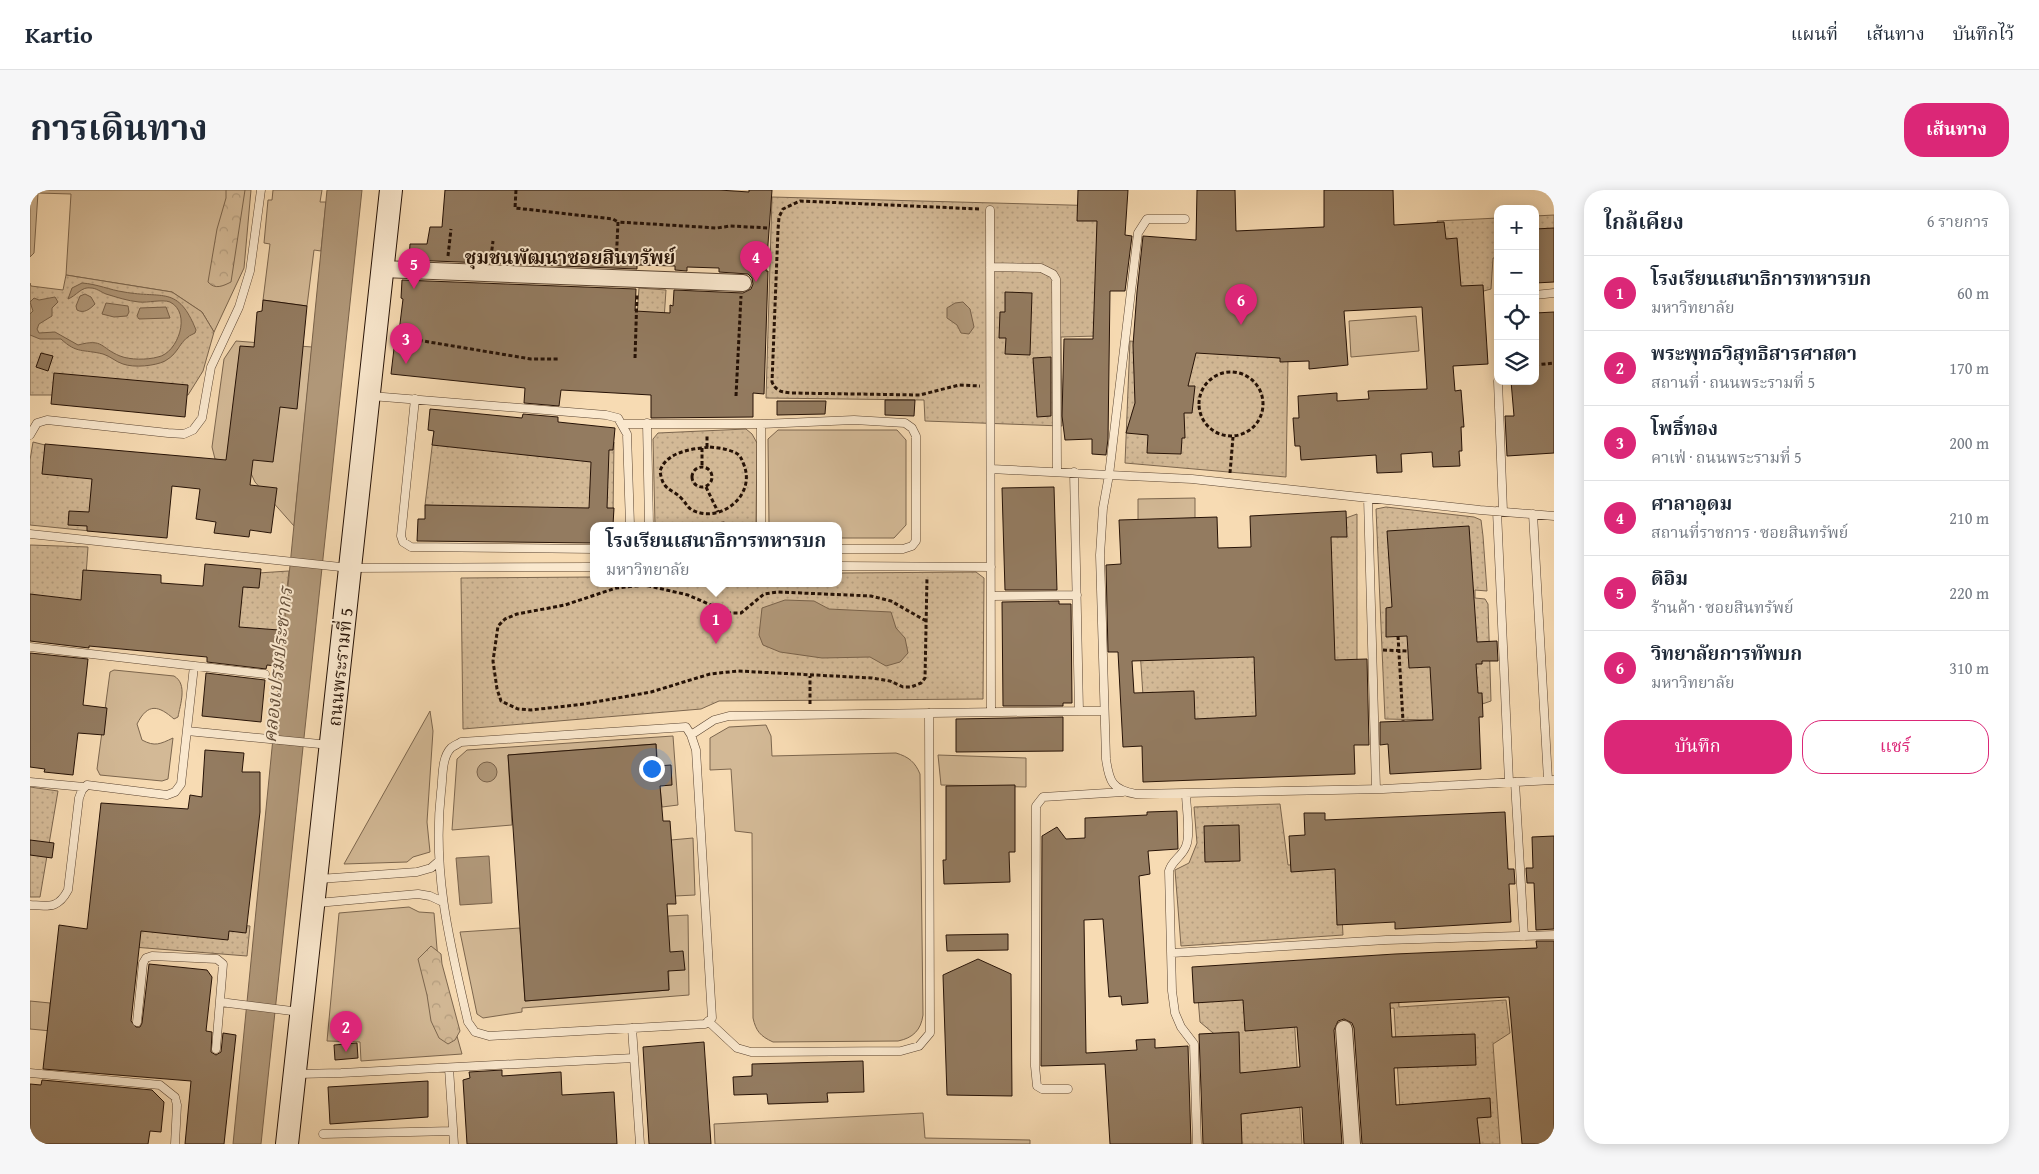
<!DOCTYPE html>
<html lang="th">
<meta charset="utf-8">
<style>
body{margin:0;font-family:"Gentium Book Plus","Noto Serif Thai",serif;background:#f6f6f7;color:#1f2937}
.controls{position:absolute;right:15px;top:15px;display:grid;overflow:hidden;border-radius:10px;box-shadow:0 2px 12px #0003}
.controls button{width:45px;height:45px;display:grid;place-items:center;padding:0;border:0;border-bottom:1px solid #e0e1e3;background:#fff;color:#1f2937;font:25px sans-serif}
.you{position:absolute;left:621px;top:578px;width:18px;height:18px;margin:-12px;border:4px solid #fff;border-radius:50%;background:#1a73e8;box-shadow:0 0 0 8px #1a73e833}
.badge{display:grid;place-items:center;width:32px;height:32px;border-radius:50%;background:#db2777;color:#fff;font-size:16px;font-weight:700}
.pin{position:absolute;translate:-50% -41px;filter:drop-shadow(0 1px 2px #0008)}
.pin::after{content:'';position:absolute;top:26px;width:18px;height:15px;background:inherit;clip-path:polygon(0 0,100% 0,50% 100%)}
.popup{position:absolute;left:560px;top:332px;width:252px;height:65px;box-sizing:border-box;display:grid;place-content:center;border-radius:10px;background:#fff;filter:drop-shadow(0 1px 4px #0005);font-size:16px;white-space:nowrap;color:#747a83}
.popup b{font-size:19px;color:#1f2937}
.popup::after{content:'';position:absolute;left:50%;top:100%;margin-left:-10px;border:10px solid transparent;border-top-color:#fff}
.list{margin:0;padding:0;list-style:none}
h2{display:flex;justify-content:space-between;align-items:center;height:65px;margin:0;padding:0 20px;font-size:21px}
h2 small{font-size:16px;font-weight:400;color:#747a83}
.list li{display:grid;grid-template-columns:32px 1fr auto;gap:15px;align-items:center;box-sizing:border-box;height:75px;padding:0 20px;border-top:1px solid #e0e1e3}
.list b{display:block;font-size:19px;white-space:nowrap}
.list p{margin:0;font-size:16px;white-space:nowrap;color:#747a83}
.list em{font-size:16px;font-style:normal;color:#747a83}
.actions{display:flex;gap:10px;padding:15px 20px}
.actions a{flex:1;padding:11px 0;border:1px solid #db2777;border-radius:20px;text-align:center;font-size:18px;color:#db2777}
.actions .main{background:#db2777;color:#fff}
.icon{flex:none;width:28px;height:28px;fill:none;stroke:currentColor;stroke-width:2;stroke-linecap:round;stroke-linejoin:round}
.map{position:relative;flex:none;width:1524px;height:954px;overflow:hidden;border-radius:20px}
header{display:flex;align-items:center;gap:30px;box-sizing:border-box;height:70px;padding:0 25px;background:#fff;border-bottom:1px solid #e0e1e3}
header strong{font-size:24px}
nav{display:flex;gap:28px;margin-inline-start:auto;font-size:18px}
.intro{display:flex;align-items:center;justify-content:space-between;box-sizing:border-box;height:120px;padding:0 30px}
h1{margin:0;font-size:35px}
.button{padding:12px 22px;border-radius:20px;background:#db2777;color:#fff;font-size:18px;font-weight:700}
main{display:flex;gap:30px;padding:0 30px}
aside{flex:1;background:#fff;border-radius:20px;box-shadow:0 2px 12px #0003}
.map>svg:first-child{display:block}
.green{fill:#d3b996;stroke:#7c664e}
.forest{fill:url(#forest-crowns);stroke:#7c664e}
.garden{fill:url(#garden-dots);stroke:#7c664e}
.water{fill:#b09778;stroke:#79624a}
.building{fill:#937b60;stroke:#261206;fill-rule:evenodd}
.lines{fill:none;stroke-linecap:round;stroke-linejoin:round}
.service-casing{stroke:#5a4431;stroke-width:9}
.minor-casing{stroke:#5a4431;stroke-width:18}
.secondary-casing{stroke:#261206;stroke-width:24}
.path{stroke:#261206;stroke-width:3;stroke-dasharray:4 2.5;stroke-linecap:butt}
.service{stroke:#fae8ce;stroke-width:8}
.minor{stroke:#fae8ce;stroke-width:16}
.secondary{stroke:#fae8ce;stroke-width:22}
.labels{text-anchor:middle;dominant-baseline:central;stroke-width:4;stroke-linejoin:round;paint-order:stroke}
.street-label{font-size:18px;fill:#261206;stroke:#fae8ce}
.neighbourhood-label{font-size:19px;font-weight:bold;fill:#261206;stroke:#fae8ce}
.water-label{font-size:19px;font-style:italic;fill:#644e39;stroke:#fae8ce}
</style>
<header>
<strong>Kartio</strong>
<nav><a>แผนที่</a><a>เส้นทาง</a><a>บันทึกไว้</a></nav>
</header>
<div class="intro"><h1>การเดินทาง</h1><a class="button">เส้นทาง</a></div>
<main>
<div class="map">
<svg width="1524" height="954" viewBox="0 0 1524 954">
<defs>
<pattern id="forest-crowns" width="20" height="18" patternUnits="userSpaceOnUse" patternTransform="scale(1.25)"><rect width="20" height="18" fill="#d3b996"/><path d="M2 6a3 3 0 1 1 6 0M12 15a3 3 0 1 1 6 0" fill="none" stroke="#b59e80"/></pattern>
<pattern id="garden-dots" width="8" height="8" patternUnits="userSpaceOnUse" patternTransform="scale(1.25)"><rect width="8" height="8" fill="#d3b996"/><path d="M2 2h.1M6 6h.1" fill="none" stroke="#b59e80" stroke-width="1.8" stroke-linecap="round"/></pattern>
</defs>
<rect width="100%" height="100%" fill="#f7dbb3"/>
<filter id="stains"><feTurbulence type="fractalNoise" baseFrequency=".004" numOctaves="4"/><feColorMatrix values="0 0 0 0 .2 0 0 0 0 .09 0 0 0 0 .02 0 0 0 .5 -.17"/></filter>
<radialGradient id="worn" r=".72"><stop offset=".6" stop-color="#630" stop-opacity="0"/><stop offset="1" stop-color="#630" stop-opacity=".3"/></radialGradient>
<path class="green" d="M0 0H221L214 78 184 142 172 122 142 102 36 85 41 4 8 3 4 63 0 67Z
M243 0H292L290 12H296L291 61 284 60 277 116 233 110 240 54 234 53 238 10H242Z
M1386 126 1389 161 1321 167 1319 131Z
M206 151 282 157 264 336 225 292 217 275 185 269 182 257 194 169Z
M748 240H867L876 250V335L864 348H809L808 335H739L738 249Z
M1165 308V345L1108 346V309Z
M84 480 144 486C158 494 150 515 148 527L144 529C129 516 118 512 107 534L112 550C125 557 130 554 143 548L138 589 132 591 70 585 67 579 80 482Z
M400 521 403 541 397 632 400 662 383 667 377 672 314 674Z
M736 535 741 546 742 566 866 563C879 567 885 572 890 584L893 825C891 840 883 848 868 851L743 852C730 846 726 841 723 828L722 643 705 641 701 579 680 580V548L699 537Z
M643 546 648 615 632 617 626 554 478 565 482 635 422 640 427 569 437 560Z
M908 565 996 568V597L911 595Z
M663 648 665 705 645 706 641 650Z
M379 717 389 722 404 723 409 782 432 864 331 871 330 852 297 851 309 723Z
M658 725 659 805 492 818V822L453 828 447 824 430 742 490 738 495 811 639 800 638 726Z
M0 811 20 813 21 841 0 839Z
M893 923 895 948 1000 950V954H685L684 934Z"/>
<path class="forest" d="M196 0H215L201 92C193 96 185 100 178 92L187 39 196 8Z
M401 756 411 764 412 774 430 841 425 850 418 854 409 848 401 831 397 805 388 769Z"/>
<path class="garden" d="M742 7 1075 16 1067 146 1031 147 1032 236 895 231 894 210 736 208Z
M1524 25V63L1505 64V26Z
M1468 28V68H1463L1461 99 1443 104 1422 94 1407 31Z
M36 85 142 102 172 122 184 142 173 181 158 205H0V93L1 96 33 100Z
M609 98 636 100 634 130 604 169Z
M1100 151 1258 169 1256 287 1095 273Z
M716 239 722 244 727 253 726 335H625L623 249 628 243Z
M404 241 584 252 583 326 395 315Z
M3 252 23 257 65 281 60 341 0 335V270Z
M1356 317 1444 327 1451 330 1453 346 1457 401 1445 400V408L1455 409 1458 414 1461 511 1406 530 1355 529 1346 319Z
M1327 324V521L1115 537 1109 444 1283 340Z
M0 355 58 357 54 414 0 411Z
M259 381 251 450 188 443 197 385Z
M946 382 954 388 953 509 689 511 671 519 433 539 431 388 563 387 564 393H808L809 383Z
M0 597 28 601 10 707H0Z
M1250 614 1258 675 1309 673 1313 745 1151 756 1145 680 1159 673 1167 653 1164 617Z
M66 725 220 736 217 766 65 754Z
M1368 795 1369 817 1476 810 1480 843 1463 854 1470 954H1372L1364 818 1264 825 1272 954H1202L1196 854 1170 832 1168 808Z"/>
<path class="water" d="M297 0H332L231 954H203Z
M52 93C67 94 80 100 94 102 133 109 148 95 166 140L165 143C148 150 151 162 135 171 125 176 104 178 93 174 86 172 80 166 73 164 53 159 47 164 31 149H10L0 145V124L3 121 0 112 4 108 9 110 25 107 28 112 22 118V126L9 134 7 139 9 143 25 142 48 155C74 148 70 158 90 166 100 170 117 170 128 167 148 163 162 123 140 112 132 109 118 113 109 112 98 111 86 107 76 104 71 102 66 98 61 98 52 96 46 106 38 109L42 98Z
M55 104 61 107 65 114C60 119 54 124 47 120L46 116 50 106Z
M933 112 940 119 944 137 939 144 931 143 927 135 917 128V118L925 113Z
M76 113 98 116 99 122 97 126 84 127 72 124Z
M136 117 140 128 109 129 107 126 110 118Z
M755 410 784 411 799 419 861 422 866 438 875 448 878 463 870 472 856 476 840 467 792 468 750 462 733 455 729 445 732 418Z
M447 582a10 10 0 1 1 20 0a10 10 0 1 1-20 0Z
M459 666 462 713 430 715 426 668Z"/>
<path class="building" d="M415 0H689L719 2V0H742L736 81H738L734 204 723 203V227L621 228V205L531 200 529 216 494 213 495 198 361 184 365 150H368L373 109 371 108 372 90 606 99 605 121 640 123V115L643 116 644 100 713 103 721 99 723 94 722 88 718 84 689 82V78L657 77V81L645 80V76L607 75V79L379 70 380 54H397L400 37H412Z
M1048 0H1098L1095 45 1102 46 1095 101H1080L1078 249 1076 265 1062 264V249L1035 250 1032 226 1034 149H1063L1067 31H1047Z
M1167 0H1205L1206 41 1294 37V0H1363L1364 35 1414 32 1416 49 1427 48 1431 96 1453 95 1458 174 1423 176 1425 201 1431 200 1434 237H1431L1432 261H1429L1430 276 1403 277 1402 262 1371 264 1372 282 1347 283 1346 265 1271 270 1270 256H1265L1263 228H1269L1268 206 1307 203V211L1339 209 1338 201 1397 199 1392 117 1314 121 1318 175 1279 179V171L1250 172V168L1166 163 1158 196H1165L1162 223H1154L1155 248H1152L1151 264 1117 263 1118 245 1096 243 1105 213 1103 155 1107 102 1113 46 1166 50Z
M1524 38V92L1505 93V39Z
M975 102 1002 103 1000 165 975 164 976 148H969L970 122H975Z
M233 110 277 116 267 219 250 217 243 272 223 270 220 295 247 298 241 343 220 340 219 347 184 343 186 332 166 329 170 299 142 296 137 348 57 341V336L38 335 39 321 59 322 62 289 12 284 15 254 196 270 210 156 224 157 227 122 232 121Z
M1524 122V263L1477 266 1475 226H1484L1481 191H1505V123Z
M11 163 23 166 18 181 6 177Z
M1021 167V226L1007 227 1003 168Z
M24 183 158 195 155 227 21 214Z
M855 210H885L884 226 855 225Z
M747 211H796L795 224 747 225Z
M400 219 492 228 493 224 528 227V232L585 238 583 260H579L577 318H584L583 335H564V353L387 351 388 329H395V315L559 318 561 272 402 255 404 241 398 240Z
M1024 297 1027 400H975L972 298Z
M1316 321 1317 347H1301L1305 470 1337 469 1339 555H1324L1325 584 1113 592 1112 556 1093 557 1088 462H1078L1076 375 1091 374 1089 330 1187 327 1188 358 1221 357 1220 326ZM1224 467 1226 526 1165 529 1164 501 1104 503 1102 471Z
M1439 336 1447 452 1467 451 1468 471H1452V474H1446L1448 503H1452L1453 527H1449L1451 579 1360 584 1358 554 1350 555V532L1403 530 1400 477 1379 478 1377 446 1356 447V418L1362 417 1357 341Z
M175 374 231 379 229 398 213 397 209 437 249 440 246 476 237 475 236 479 177 472V467L59 456V458L0 451V404L51 410 53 380 131 385V393L173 396Z
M1029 411V414H1041L1042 513H1033V516H973L972 412Z
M0 463 58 469 53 515 77 518 74 545 48 543 43 585 14 582 15 579 0 577Z
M176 483 235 490 231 532 172 526Z
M1033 527V561L926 562V529Z
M626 554 627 576 641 575 642 595 630 596 633 631H640L646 714H637L640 762 653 761 655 780 638 781 639 800 495 811 478 565Z
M175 560 214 563 212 582H230V622L216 743 199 741 198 750 111 741 101 831 106 837H110L112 833 119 774 177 780 182 787 176 841 182 842 181 862 186 865 191 862 193 843 206 845 194 954H155L161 891 13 879 29 735 57 739 71 613 158 619 160 605 172 607Z
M985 595V662H979L980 692 914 694 913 670H916V596Z
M1147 621 1148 659 1118 661 1120 684 1109 686 1118 813 1092 815 1091 806 1079 807 1073 729 1054 730 1056 863 1107 860 1106 850 1125 849V858L1158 856 1161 954H1080L1075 874 1011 876 1012 646 1027 637 1036 649 1055 648V628L1117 625V622Z
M1475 622 1478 679H1484L1485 694H1479L1481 732 1365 739V732L1307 735 1305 679 1261 682 1259 646 1275 645 1274 623H1295V630Z
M1209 635 1210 671 1175 672 1174 636Z
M1524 646V739L1506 740 1504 693H1497L1496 678H1503L1502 647Z
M0 650 24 653 22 668 0 665Z
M978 744V760L917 761 916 745Z
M1506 751H1524V954H1492L1479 807 1360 813 1362 847 1445 844 1446 875 1364 878 1366 915 1460 908 1461 927 1447 928 1450 954H1332L1324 838 1322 833 1314 829 1308 831 1304 840 1312 954H1274L1272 917 1211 924 1212 954H1173L1169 844 1209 842 1210 883 1270 877 1267 837 1215 841 1213 810 1164 813 1162 777 1365 764 1507 758Z
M948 769 981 784 982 906 917 905 913 785Z
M674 852 681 954H619L613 857Z
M327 853 328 868 305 870 304 855Z
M833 871 834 902 797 903 798 912 738 914 737 904 704 905 703 887 722 886V874Z
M472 880V886L531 882 532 905 584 902 587 954H437L433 890 440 888 439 882Z
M12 890 122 900 134 912 131 942 120 941 118 954H0V894L11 895Z
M398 891V927L300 934 298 897Z"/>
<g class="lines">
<g class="service-casing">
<path id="service" d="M960 20 961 522
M960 77 1011 78 1023 84 1026 89 1027 281
M1505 105 1524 103
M1468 191 1473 321
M341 206 576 225 588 228 597 244 600 335
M385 209 371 346 373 352 381 357 564 359
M617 233 619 335
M593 234H731L824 230 875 233 882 238 886 246V351L882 356 873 359H808
M0 245 7 233 17 230 138 243 154 244 163 240 172 228 181 177 209 117 220 81 231 0
M961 279 1079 285 1108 43 1117 29H1155
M1338 308 1346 599
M1467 321 1479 592
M1503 324 1518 590
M1524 326 1450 320 1162 289 1079 285 1073 318 1070 365 1076 569C1079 591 1082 600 1106 604L1353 599 1524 590
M731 335V234
M0 344 320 378 564 377
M808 376 961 377
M961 406 1047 405
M0 457 235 484
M1049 521H1074
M656 537 661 545 666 560 682 828 675 834 459 846 445 842 438 832C420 754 402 683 411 602 413 589 411 568 421 558 423 556 428 554 431 552Z
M157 541 300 555
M661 545 684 530 699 526 1049 521 1044 282
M0 592 54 597
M1485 592 1494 746
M1156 603C1156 616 1161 645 1156 656 1152 667 1142 670 1139 681L1142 801 1145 823 1151 837 1164 854 1167 954
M289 689 387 682 401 678 409 671
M287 713 388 704 400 706 413 712
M0 715C19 716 28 719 38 700L49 608 52 600 57 595 137 605 145 602 151 594 164 476
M1142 763 1356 750 1524 745
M190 812 270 822
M678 831 707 858 721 862 871 861 889 856 900 843 899 523
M107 832 113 773 116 768 122 766 187 769 193 774 186 859
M602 838 610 954
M419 878 424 954
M0 883 130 895 145 907 147 915 145 954
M267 884 311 883 604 868
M1038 899H1012L1007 896 1005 876 1006 616 1013 607 1093 602
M293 944 423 941"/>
</g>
<g class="minor-casing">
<path id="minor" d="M352 79 713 93
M1314 839 1322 954"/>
</g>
<g class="secondary-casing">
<path id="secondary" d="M257 954C294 636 325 318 361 0"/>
</g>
<path class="path" d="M486 0 485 18 583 29 588 32
M949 19 770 11 753 19 749 27 748 40 742 192C746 201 751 202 761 203L890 205 929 195 950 196
M418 66 421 39
M461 67 463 51
M586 75 588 32 687 38 700 36 739 38
M363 146 501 169H530
M605 168 607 104
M1505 175 1524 173
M1169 214a32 32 0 1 1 64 0a32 32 0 1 1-64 0Z
M706 206 711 106
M677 257V245
M680 257C689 258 698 259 706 263 711 266 712 270 714 275 726 306 690 334 662 320 657 317 656 313 652 309 641 297 633 302 630 281 637 261 662 259 680 257Z
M672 258V277
M662 287a10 10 0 1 1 20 0a10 10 0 1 1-20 0Z
M1200 283 1203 247
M676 297 688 322
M684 334 695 333
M896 431 861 411 841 406 748 402 734 404 711 423H699L658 405 615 395 586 398 535 415 487 424 475 429 468 436 463 471 467 499 471 511 488 519 501 520 554 514 621 502 680 484 708 481 842 488 860 491 873 497H881L891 493 895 488 897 387
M1368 446 1373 531
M1353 460 1378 461
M780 514V486"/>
<use href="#service" class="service"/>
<use href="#minor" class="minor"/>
<use href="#secondary" class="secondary"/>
</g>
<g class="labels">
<g class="street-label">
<text transform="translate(310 477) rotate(-84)">ถนนพระรามที่ 5</text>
</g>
<g class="neighbourhood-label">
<text x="540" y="67">ชุมชนพัฒนาซอยสินทรัพย์</text>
</g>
<g class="water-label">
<text transform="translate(247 475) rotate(-84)">คลองเปรมประชากร</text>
</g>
</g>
<rect width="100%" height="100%" filter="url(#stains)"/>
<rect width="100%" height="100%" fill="url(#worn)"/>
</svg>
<div class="controls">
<button>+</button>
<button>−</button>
<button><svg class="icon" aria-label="locate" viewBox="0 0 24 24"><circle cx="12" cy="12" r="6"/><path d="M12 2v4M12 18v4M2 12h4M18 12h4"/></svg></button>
<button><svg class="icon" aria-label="layers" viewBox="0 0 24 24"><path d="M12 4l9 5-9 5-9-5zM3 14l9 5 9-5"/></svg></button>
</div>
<div class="you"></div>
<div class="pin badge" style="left:686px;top:454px">1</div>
<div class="popup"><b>โรงเรียนเสนาธิการทหารบก</b>มหาวิทยาลัย</div>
<div class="pin badge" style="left:316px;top:862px">2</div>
<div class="pin badge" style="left:376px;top:174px">3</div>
<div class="pin badge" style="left:726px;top:92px">4</div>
<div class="pin badge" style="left:384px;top:99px">5</div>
<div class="pin badge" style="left:1211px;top:135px">6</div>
</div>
<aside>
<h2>ใกล้เคียง<small>6 รายการ</small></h2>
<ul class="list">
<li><span class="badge">1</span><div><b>โรงเรียนเสนาธิการทหารบก</b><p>มหาวิทยาลัย</p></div><em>60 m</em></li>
<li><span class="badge">2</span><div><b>พระพุทธวิสุทธิสารศาสดา</b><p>สถานที่ · ถนนพระรามที่ 5</p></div><em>170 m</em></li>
<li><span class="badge">3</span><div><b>โพธิ์ทอง</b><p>คาเฟ่ · ถนนพระรามที่ 5</p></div><em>200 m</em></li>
<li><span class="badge">4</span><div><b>ศาลาอุดม</b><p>สถานที่ราชการ · ซอยสินทรัพย์</p></div><em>210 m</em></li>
<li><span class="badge">5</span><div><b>ดิอิม</b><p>ร้านค้า · ซอยสินทรัพย์</p></div><em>220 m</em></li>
<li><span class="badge">6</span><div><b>วิทยาลัยการทัพบก</b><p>มหาวิทยาลัย</p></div><em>310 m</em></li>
</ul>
<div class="actions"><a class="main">บันทึก</a><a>แชร์</a></div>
</aside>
</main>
